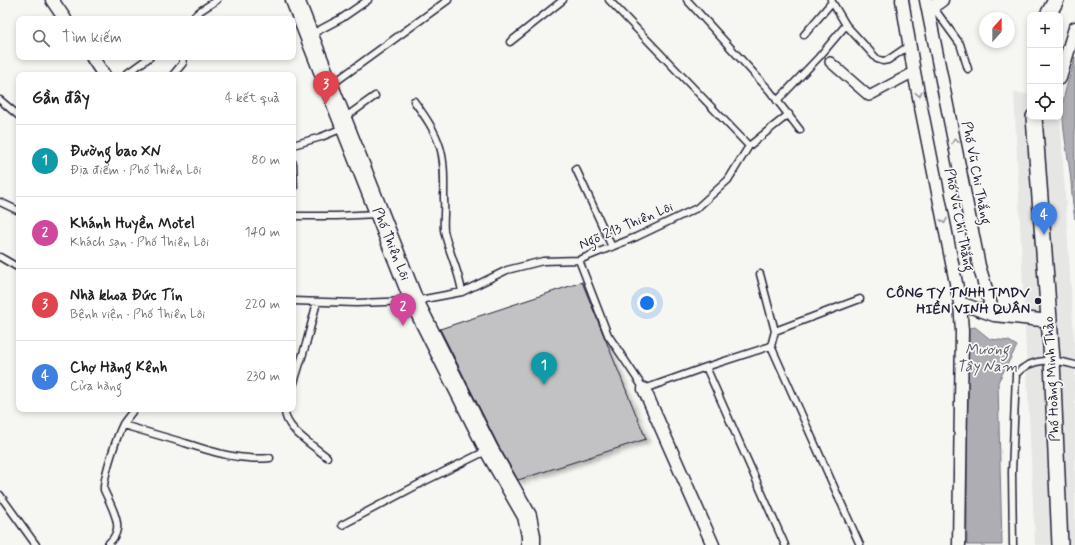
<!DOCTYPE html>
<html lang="vi">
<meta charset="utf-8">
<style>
body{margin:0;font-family:Mynerve,sans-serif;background:#f6f6f6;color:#222}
.controls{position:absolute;right:12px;top:12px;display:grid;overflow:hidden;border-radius:8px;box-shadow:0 2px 6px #0003}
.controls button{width:36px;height:36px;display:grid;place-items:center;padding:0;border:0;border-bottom:1px solid #e0e0e0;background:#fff;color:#222;font:20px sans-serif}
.compass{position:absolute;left:979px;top:12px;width:36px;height:36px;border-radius:50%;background:#fff;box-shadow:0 2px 6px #0003;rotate:21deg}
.you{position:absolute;left:647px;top:303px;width:14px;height:14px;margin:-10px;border:3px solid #fff;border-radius:50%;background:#1a73e8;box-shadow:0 0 0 6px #1a73e833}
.badge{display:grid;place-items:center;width:26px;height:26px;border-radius:50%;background:#7c3aed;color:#fff;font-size:13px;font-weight:700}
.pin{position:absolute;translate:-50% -33px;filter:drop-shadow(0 1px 2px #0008)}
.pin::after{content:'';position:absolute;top:21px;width:14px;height:12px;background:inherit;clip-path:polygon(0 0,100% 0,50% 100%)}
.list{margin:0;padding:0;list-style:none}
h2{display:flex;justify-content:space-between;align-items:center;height:52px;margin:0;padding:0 16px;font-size:17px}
h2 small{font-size:13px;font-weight:400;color:#767676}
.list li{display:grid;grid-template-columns:26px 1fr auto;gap:12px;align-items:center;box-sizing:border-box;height:72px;padding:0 16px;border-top:1px solid #e0e0e0}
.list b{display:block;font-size:15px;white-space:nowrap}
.list p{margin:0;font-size:13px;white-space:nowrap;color:#767676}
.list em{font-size:13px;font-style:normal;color:#767676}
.icon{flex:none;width:22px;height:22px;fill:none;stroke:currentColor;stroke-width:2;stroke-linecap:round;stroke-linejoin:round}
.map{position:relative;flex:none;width:1075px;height:545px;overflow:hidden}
.search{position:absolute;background:#fff;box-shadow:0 2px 6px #0003;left:16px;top:16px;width:280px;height:44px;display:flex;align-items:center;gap:10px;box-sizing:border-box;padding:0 14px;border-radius:8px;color:#767676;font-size:15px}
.panel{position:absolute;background:#fff;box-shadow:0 2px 6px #0003;left:16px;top:72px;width:280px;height:340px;border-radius:8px}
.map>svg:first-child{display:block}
.built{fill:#e6e6e4}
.water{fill:#adadb3;stroke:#757583}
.building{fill:#c2c2c4;stroke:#22223b;filter:url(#shadow)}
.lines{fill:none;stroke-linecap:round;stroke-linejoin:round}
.service-casing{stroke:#22223b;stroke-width:9}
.pedestrian-casing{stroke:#22223b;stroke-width:12}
.minor-casing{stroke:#22223b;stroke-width:15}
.tertiary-casing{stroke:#22223b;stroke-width:18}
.secondary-casing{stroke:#22223b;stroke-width:21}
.service{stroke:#f6f6f2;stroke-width:6}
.pedestrian{stroke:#f6f6f2;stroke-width:9}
.minor{stroke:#f6f6f2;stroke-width:12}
.tertiary{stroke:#f6f6f2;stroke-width:15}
.secondary{stroke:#f6f6f2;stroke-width:18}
.oneway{stroke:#9797a0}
.poi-dot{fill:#22223b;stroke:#f6f6f2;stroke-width:1.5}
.labels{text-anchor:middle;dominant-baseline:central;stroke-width:3.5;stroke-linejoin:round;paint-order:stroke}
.street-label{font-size:14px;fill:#22223b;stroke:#f6f6f2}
.poi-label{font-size:14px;font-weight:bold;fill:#22223b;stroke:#f6f6f2;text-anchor:end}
.water-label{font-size:15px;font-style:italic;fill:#535365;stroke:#f6f6f2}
</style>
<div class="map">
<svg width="1075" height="545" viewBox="0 0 1075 545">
<defs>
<filter id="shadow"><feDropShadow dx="3.5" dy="3.5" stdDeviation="2" flood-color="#0004"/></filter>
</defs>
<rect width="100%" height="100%" fill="#f6f6f2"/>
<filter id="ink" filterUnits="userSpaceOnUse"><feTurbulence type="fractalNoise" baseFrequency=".025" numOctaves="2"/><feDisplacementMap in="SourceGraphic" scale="8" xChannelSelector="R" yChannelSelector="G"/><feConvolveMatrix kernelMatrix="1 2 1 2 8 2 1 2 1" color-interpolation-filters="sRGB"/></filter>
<g filter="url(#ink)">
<path class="built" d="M1014 93 1030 94V117H1060V113L1075 353V545H1035Z"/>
<path class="water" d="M1075 57V219C1072 204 1072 188 1070 172 1067 150 1062 128 1063 105 1064 88 1072 73 1075 57Z
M975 327 990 339 1009 341 1017 346 998 382 1002 545H967V424L968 392 965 329Z"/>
<path class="building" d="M582 282 646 439 518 480 498 445 440 329Z"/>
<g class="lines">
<g class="service-casing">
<path id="service" d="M609 0 749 146
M687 0 769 90 800 130
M831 0 846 25 877 59 883 61 888 60 910 45
M933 7 960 44 968 69
M191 19 200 11 217 0
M310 35 342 18 368 0
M804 35 832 2
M510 42 563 0
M125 75 150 57
M173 75 183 63 182 57
M331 85 448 0
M0 100 19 116
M414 101C424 115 435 130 440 147 445 163 444 182 444 199 445 209 443 220 444 230 448 251 459 270 462 292
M777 101 819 57 846 25
M343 119 375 96
M293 145 321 137 343 128
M293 163 294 188
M576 169 612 247
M0 202 19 211
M295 216H337L377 214
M0 257 19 268
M579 260 608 335 644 389 706 367 771 346
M760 274 775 331 771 346 860 545
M293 301 356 303 414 301 462 292 507 270 543 261 579 260 636 237 697 208 728 180 749 146 789 114
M775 331 860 299
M706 367 785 545
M293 386 306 344 317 302
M285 409C283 428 314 446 327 457
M123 425C144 431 164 437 185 443 213 452 240 461 270 458
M0 495 36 545
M342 525 425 481 488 450
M107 545C112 540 116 536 117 529 119 519 108 499 104 490 103 477 117 436 123 424 126 419 131 414 134 409
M1013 545 1012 472 1016 374C1032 357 1054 359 1075 365"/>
</g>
<g class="pedestrian-casing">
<path id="pedestrian" d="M830 62 869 96 914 72"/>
</g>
<g class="minor-casing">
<path id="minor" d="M52 0 65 19
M902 0 914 72 960 303 962 331 959 545
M926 0 979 266 994 315
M928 10 942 0
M92 57 104 75
M1060 78 1075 28
M960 303 994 315 1050 321
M644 389 713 545"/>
</g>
<g class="tertiary-casing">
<path id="tertiary" d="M1048 15 1056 0
M1034 117 1052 360 1060 545"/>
</g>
<g class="secondary-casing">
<path id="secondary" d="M295 0 414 301 489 450 527 516 531 536V545"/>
</g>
<use href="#service" class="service"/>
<use href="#pedestrian" class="pedestrian"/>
<use href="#minor" class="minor"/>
<use href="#tertiary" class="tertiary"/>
<use href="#secondary" class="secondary"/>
</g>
<defs><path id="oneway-chevron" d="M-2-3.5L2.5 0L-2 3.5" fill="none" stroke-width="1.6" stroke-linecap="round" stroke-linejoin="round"/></defs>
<g class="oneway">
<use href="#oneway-chevron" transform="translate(919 94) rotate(79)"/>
<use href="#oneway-chevron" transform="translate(955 141) rotate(-101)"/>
<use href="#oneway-chevron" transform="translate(944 221) rotate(79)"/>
</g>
</g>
<circle class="poi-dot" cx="1038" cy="301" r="4"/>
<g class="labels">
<g class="street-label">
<text transform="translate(976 173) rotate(79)">Phố Vũ Chi Thắng</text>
<text transform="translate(959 220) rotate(79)">Phố Vũ Chí Thắng</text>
<text transform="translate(626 226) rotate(-23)">Ngõ 213 Thiên Lôi</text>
<text transform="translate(391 244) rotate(68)">Phố Thiên Lôi</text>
<text transform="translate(1052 379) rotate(-93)">Phố Hoàng Minh Thảo</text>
</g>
<g class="poi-label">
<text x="1030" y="293">CÔNG TY TNHH TMDV<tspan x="1030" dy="16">HIỀN VINH QUÂN</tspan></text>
</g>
<g class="water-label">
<text x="987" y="350">Mương<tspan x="987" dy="17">Tây Nam</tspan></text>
</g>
</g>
</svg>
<div class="controls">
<button>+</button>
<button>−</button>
<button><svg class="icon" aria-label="locate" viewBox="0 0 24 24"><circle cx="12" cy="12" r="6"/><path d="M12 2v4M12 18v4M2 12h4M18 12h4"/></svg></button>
</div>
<svg class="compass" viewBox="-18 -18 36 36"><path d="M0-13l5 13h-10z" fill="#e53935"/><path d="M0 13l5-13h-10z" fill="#767676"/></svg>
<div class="you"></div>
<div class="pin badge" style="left:544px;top:385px;background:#0f9aa8">1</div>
<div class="pin badge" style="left:403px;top:326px;background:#d1479c">2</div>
<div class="pin badge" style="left:326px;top:104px;background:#e0444e">3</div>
<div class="pin badge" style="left:1044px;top:235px;background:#3f7fe0">4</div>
<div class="search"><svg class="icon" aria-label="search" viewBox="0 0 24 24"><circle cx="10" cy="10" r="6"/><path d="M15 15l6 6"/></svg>Tìm kiếm</div>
<section class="panel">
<h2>Gần đây<small>4 kết quả</small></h2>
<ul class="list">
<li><span class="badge" style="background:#0f9aa8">1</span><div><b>Đường bao XN</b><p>Địa điểm · Phố Thiên Lôi</p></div><em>80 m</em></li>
<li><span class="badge" style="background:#d1479c">2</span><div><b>Khánh Huyền Motel</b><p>Khách sạn · Phố Thiên Lôi</p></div><em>140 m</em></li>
<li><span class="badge" style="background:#e0444e">3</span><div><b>Nhà khoa Đức Tín</b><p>Bệnh viện · Phố Thiên Lôi</p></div><em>220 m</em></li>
<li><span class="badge" style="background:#3f7fe0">4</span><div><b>Chợ Hàng Kênh</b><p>Cửa hàng</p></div><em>230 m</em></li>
</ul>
</section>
</div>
